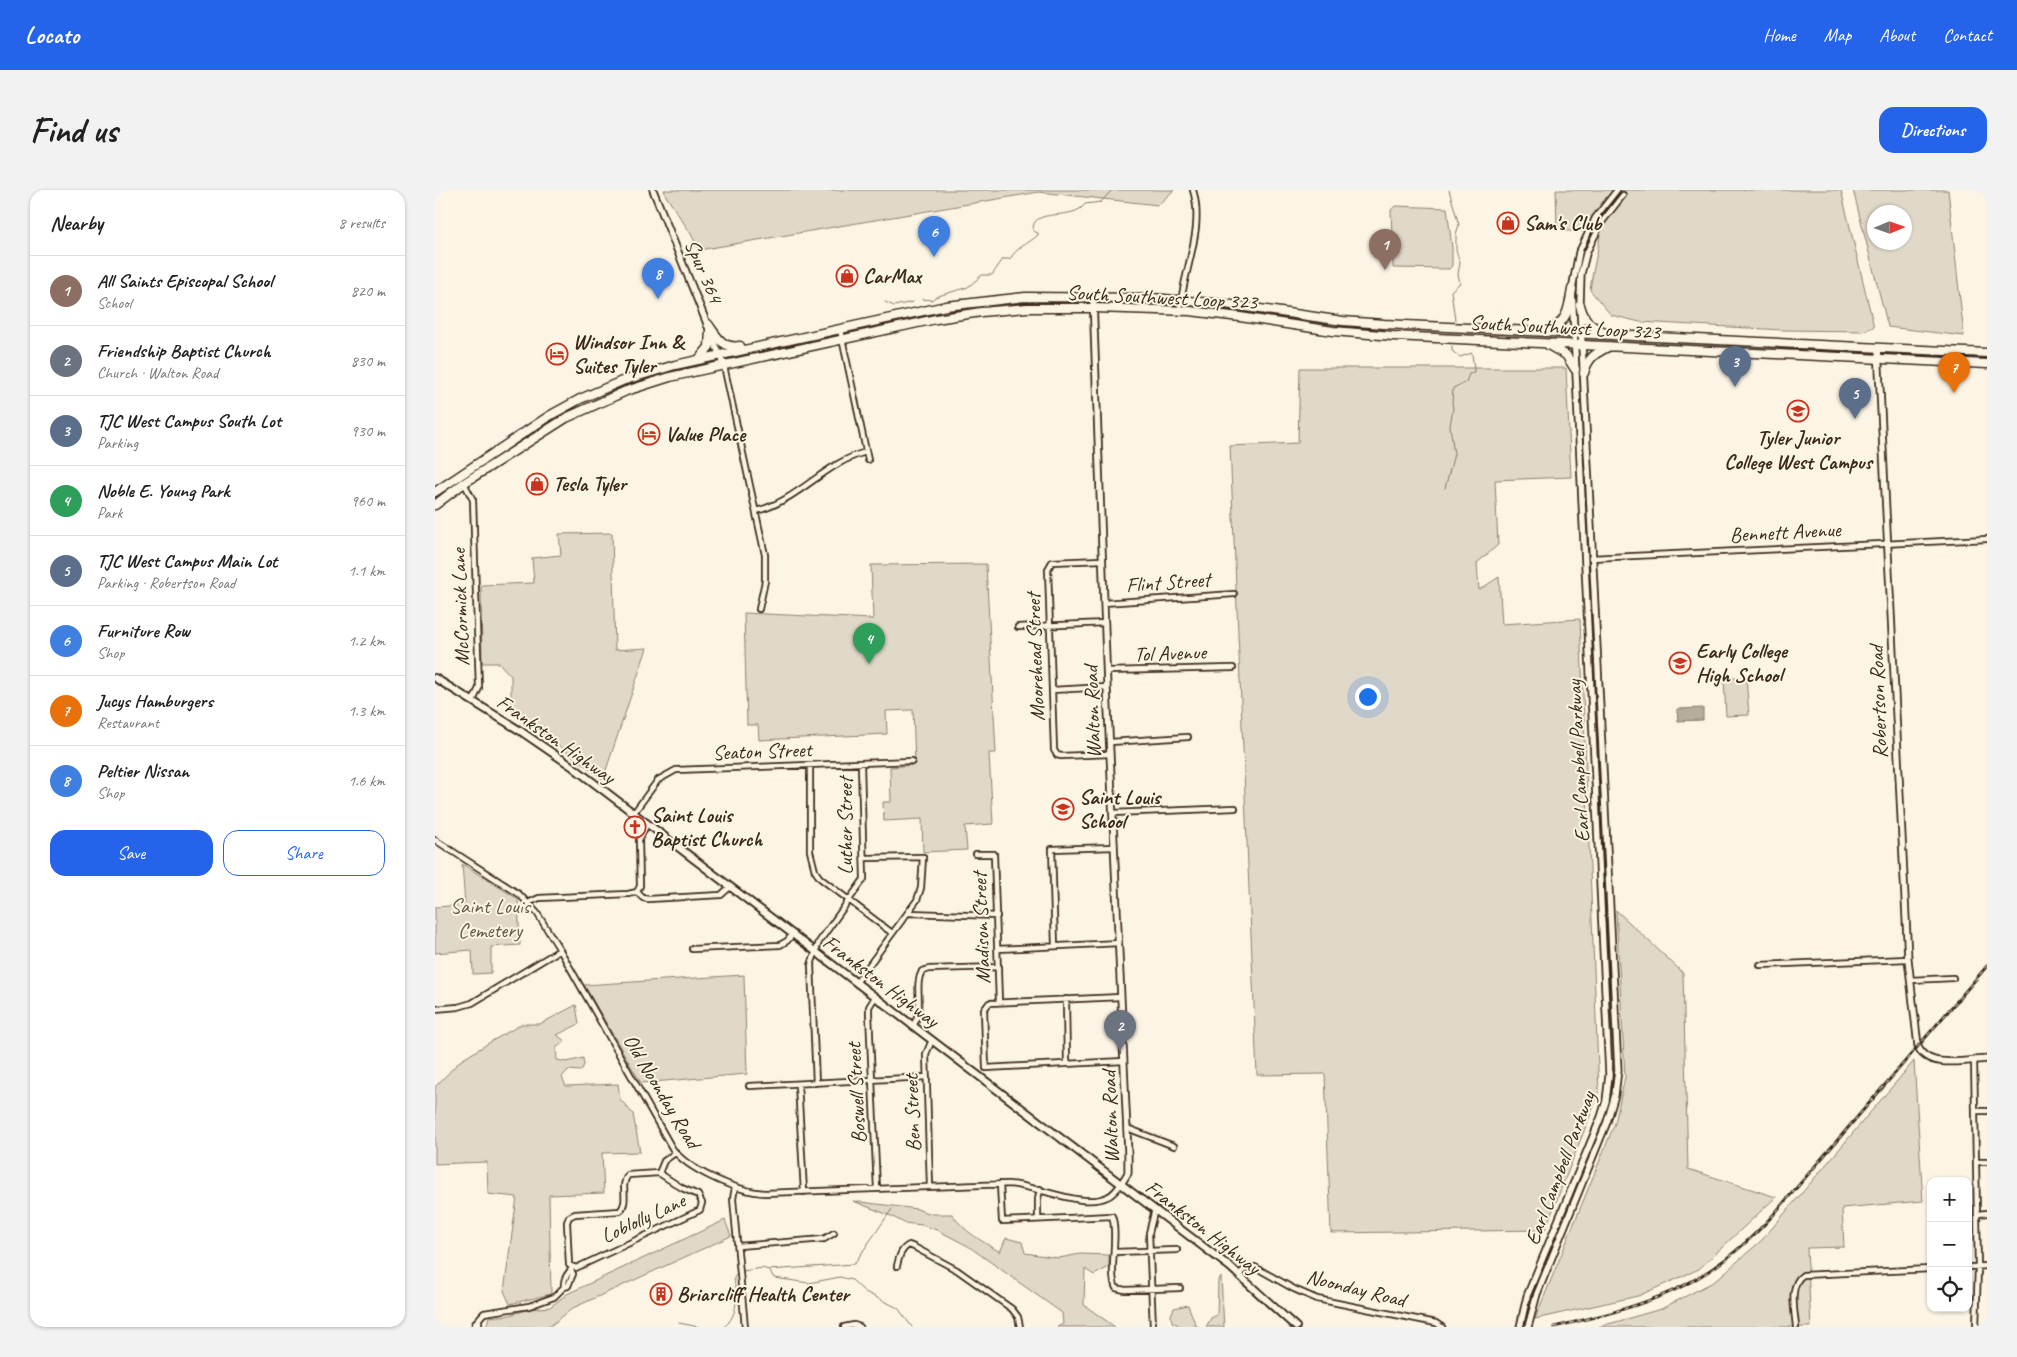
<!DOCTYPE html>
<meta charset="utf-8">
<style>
body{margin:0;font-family:Caveat,sans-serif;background:#f2f2f2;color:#222}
.controls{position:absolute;right:15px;bottom:15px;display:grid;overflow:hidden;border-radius:10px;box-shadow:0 1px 4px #0004}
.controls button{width:45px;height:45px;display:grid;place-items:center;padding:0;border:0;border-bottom:1px solid #e0e0e0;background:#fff;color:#222;font:25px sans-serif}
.compass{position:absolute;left:1432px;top:15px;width:45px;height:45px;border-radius:50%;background:#fff;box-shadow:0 1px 4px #0004;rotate:88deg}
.you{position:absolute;left:932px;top:506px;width:18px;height:18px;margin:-12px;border:4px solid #fff;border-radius:50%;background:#1a73e8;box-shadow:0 0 0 8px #1a73e833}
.badge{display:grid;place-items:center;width:32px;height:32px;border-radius:50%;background:#2563eb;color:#fff;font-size:16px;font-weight:700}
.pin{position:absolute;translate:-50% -41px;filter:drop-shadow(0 1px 2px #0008)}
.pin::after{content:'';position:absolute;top:26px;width:18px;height:15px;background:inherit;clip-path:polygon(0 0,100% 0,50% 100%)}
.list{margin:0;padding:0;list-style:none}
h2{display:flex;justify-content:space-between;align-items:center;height:65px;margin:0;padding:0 20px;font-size:21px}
h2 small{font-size:16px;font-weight:400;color:#767676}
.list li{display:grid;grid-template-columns:32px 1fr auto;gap:15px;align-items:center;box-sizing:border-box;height:70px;padding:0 20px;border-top:1px solid #e0e0e0}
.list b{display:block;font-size:19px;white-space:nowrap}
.list p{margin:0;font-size:16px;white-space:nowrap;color:#767676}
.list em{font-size:16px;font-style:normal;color:#767676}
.actions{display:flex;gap:10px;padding:15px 20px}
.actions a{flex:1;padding:11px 0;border:1px solid #2563eb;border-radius:15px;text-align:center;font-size:18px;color:#2563eb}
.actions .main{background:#2563eb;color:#fff}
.icon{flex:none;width:28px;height:28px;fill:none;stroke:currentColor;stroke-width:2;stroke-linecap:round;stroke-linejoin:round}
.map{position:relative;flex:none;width:1552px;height:1137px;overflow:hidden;border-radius:15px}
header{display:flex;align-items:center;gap:30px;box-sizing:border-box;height:70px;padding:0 25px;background:#2563eb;color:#fff}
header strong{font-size:24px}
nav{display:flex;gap:28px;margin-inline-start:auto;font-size:18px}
.intro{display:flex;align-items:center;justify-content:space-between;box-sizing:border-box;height:120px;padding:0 30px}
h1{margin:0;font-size:35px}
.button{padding:12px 22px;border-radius:15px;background:#2563eb;color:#fff;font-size:18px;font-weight:700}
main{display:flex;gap:30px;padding:0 30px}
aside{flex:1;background:#fff;border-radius:15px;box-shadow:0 1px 4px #0004}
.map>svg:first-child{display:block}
.green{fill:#e0d8c8;stroke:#8e8173;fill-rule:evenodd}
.water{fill:#b7ad9e;stroke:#85796b}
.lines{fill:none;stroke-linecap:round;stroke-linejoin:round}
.stream{stroke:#85796b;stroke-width:1}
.street-casing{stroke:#3b2a1e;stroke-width:8}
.secondary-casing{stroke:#3b2a1e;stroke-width:9}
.primary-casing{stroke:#3b2a1e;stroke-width:10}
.highway-casing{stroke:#3b2a1e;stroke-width:11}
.street{stroke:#fcf5e5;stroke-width:4.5}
.secondary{stroke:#fcf5e5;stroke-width:5.5}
.primary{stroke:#fcf5e5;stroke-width:6}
.highway{stroke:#fcf5e5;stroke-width:8}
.rail-casing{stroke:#3b2a1e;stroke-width:3}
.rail{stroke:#fcf5e5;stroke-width:1;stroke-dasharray:4;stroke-linecap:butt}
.labels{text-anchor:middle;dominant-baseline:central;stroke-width:4;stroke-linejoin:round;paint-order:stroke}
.poi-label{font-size:21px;font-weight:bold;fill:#3b2a1e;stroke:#fcf5e5;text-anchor:start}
.street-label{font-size:21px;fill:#3b2a1e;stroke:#fcf5e5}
.park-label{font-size:21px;fill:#645648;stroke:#fcf5e5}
</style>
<header>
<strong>Locato</strong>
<nav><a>Home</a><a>Map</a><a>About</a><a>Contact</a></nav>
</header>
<div class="intro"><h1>Find us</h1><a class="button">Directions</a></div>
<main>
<aside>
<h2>Nearby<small>8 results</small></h2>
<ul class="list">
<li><span class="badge" style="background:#8d6e63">1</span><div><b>All Saints Episcopal School</b><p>School</p></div><em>820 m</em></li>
<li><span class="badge" style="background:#6b7280">2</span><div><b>Friendship Baptist Church</b><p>Church · Walton Road</p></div><em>830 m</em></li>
<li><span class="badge" style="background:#5c6f8a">3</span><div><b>TJC West Campus South Lot</b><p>Parking</p></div><em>930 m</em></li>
<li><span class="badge" style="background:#2e9e5b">4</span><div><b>Noble E. Young Park</b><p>Park</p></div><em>960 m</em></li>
<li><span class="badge" style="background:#5c6f8a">5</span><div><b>TJC West Campus Main Lot</b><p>Parking · Robertson Road</p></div><em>1.1 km</em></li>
<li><span class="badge" style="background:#3f7fe0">6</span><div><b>Furniture Row</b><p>Shop</p></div><em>1.2 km</em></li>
<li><span class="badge" style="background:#e8710a">7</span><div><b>Jucys Hamburgers</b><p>Restaurant</p></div><em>1.3 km</em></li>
<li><span class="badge" style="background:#3f7fe0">8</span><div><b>Peltier Nissan</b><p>Shop</p></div><em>1.6 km</em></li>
</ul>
<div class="actions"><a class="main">Save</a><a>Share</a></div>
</aside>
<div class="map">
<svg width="1552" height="1137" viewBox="0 0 1552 1137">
<rect width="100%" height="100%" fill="#fcf5e5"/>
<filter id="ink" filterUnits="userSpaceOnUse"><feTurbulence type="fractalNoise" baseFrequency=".02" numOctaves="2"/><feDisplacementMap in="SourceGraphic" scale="10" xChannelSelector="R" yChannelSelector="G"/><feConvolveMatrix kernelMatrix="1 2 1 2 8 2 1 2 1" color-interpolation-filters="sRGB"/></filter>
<g filter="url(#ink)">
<path class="green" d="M229 0H739L723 15 604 2 264 60 256 44 231 6Z
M1121 0H1406L1439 137 1427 141 1348 140 1205 132 1176 125 1155 100C1158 75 1167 50 1166 25L1159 36 1149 41H1130V35L1122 40Z
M1418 0H1513L1529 146 1453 137ZM1440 22H1470V52H1440Z
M960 16 1012 18 1017 57V76L1014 79 958 78 956 20Z
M865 178H1131L1136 287 1060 290 1063 355 1042 373 1044 400 1064 387 1067 434 1145 429 1164 903 1110 1040 896 1043 890 884 822 885 795 256 863 253Z
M177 343 180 460 212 458 168 589 76 520V486L64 473H47L46 395 99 393 97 368 126 365 124 344Z
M551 374 561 563H554L558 634 530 636 532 660 488 662 487 629 449 631 448 612H456L455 577 480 575 478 520 451 521 452 544 324 550 323 535H312L309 423 438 429 436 375Z
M1311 487 1314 525 1291 526 1289 489Z
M27 674 83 709 85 755 56 757V783L38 784 37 760 0 763V717L30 715Z
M1181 720 1248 783 1253 979 1341 1007 1264 1079 1203 1106 1100 1129 1180 933 1190 887Z
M309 785 312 884 206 893 149 795Z
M141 815 144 834 122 845 130 851 121 858 122 870 132 872 148 868 149 875 146 881 133 880 127 887 131 896 183 894 185 909 198 924 205 962 167 963 169 1003 114 1005 116 1104 75 1114 69 1101 82 1007 53 1004 52 972 0 974V897L25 871 57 851 87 834H105Z
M1479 871 1488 1011 1407 1018 1409 1057 1372 1058 1376 1137H1163L1226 1119 1280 1091 1327 1050Z
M418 1011 482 1019 497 1024H517C529 1042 547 1051 565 1062L571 1048 587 1052 590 1063 624 1068 645 1064 674 1065V1077L659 1085 650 1079 649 1115 680 1137H622L628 1134 627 1123 533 1056 502 1040 487 1035 469 1033 456 1026Z
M290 1030 296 1046 138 1118 114 1137H51L54 1127 75 1125 95 1119 115 1117 132 1104Z
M786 1087 789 1137H771L776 1128 782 1125 783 1090Z
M753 1115 761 1136 765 1137H743L742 1134 737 1132 736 1125 739 1118Z"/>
<path class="water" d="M1268 518V530L1243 531 1242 519Z"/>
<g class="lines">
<path class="stream" d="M1014 0 1024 35 1021 44V60L1025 73 1023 84 1025 93 1016 101 1020 130
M487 109 497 110 500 107 533 97 547 85H557L568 69H575C582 57 593 54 603 45V43L598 41C596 16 638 32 650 14L666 12 677 0
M450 112 459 116 478 112
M1010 298 1019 264 1015 236 1018 219 1017 213 1018 198 1031 192 1034 184 1039 182V179L1037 163 1025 167 1017 161V156
M334 1080 339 1088 374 1093 405 1087 417 1090 430 1102 463 1118 477 1137
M308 1081 327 1078 334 1080 419 1074 457 1019
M244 1133 264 1137
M289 1137C305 1124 301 1105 299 1088L302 1083"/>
<g class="street-casing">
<path id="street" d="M1144 62 1160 28 1182 0
M1151 64 1167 32 1188 5
M745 121C748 80 770 40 758 0
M405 139 433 270
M289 176 330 365V391L324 419
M29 293 38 310 44 498 38 511
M321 321C363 311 389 273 431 262
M1156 368 1552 349
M667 370 617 372 613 379 619 560 622 565 626 566 675 564
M669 413 799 404
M583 437 670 433
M672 481 798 478
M617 500 672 497
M675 552 753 547
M375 576V661L380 681 385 688 457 743
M678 623 800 618
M198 624 223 590 241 580 477 571
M0 650 84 704 102 723 125 760 237 958C252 980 304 1002 330 1003L573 994C601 995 647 1019 672 1007 678 1005 682 999 686 994
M541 664H559L564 812
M202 702 208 708 213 709 286 705 295 697
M202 702 205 696 204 650 212 634
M93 713 104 708 193 704 202 702
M474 723 562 726
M620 756 617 659 679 657
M257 759 345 755 352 751 358 744
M563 759 684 753
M1325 775 1473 769
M1475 790 1518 788
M421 793 482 710 486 698 488 667 430 668
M440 807 434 817V824L442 999
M631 809 632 874
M0 819 23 817 37 813 125 760
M478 836C490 817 478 797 487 781L494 779 564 777
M1539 870 1543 1077 1541 1137
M551 878 549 820 554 813 686 807
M551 878 689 871
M381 893 376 775 384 752 429 689 426 574
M363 894 369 1002
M314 896 492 887
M1540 921H1552
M692 938 739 956
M1542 972H1552
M224 983 247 998 263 1005 267 1013 265 1020 141 1078 134 1075 132 1032 134 1027 140 1024 185 1021C195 1010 184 996 193 985Z
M224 983 229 971 240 963
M565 994 567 1031 677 1026C684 1045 673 1083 681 1098L690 1100 745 1098
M300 997 298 1009 310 1137
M495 997 491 864 497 850
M1543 1024 1552 1023
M603 1029V1009L605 999
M303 1056 389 1049 399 1043
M679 1062 742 1060
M462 1076C464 1067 466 1059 474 1055L479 1057 522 1080 577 1119 583 1127 585 1137
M1533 1077 1552 1076
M136 1080 138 1084 133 1096 129 1097C128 1088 133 1084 137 1078
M804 1084 813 1077H820L859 1099 882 1109 1001 1133 1007 1137
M39 1137 41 1132 49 1123 94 1116 119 1107 129 1097
M44 1137V1130
M409 1137 419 1135 425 1137
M718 1137 714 1043 720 1019
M1361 1137C1360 1122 1353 1095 1368 1085L1496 1079"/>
</g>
<g class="secondary-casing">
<path id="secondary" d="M218 0 289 176
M658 107 672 497 693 964V983L686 994
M1443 158 1473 769 1483 856C1491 880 1532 870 1552 869
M1085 1137 1092 1106 1166 927 1171 911 1174 885 1137 99 1144 62
M1093 1137 1102 1104 1172 932 1180 905 1183 880 1145 115 1146 84 1151 64"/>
</g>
<g class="primary-casing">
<path id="primary" d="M0 488 84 540 138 577 795 1077 861 1137"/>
</g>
<g class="highway-casing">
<path id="highway" d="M1145 115C1149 130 1155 137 1170 142
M273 134C282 146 287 159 305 156
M1112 141C1132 134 1134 118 1137 99
M1113 155 1131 165 1140 179
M264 169 274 157 275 140
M1149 183C1153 168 1159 164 1173 157
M0 302 114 226 145 209 187 191 240 175 511 116 590 107 717 108 790 114 908 131 949 134 1552 163
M0 315 29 293 131 228 191 201 235 187 501 129 546 122 592 118H659L755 121 805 127 898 141 958 146 1552 174"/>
</g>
<use href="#street" class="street"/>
<use href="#secondary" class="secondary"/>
<use href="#primary" class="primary"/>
<use href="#highway" class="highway"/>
<g class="rail-casing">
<path id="rail" d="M1119 1137C1212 1115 1272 1099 1339 1024L1552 776"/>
</g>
<use href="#rail" class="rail"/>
</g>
</g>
<defs>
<g id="shop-ring" transform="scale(1.125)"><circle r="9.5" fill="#fcf5e5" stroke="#c8321e" stroke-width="1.5"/><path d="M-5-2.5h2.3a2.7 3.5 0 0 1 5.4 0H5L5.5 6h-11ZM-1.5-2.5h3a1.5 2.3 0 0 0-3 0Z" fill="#c8321e"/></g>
<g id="hotel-ring" transform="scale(1.125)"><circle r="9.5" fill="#fcf5e5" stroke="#c8321e" stroke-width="1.5"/><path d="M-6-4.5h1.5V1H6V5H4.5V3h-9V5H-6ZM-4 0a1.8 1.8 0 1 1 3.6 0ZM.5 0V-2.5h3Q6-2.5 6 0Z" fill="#c8321e"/></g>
<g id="university-ring" transform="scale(1.125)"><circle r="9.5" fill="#fcf5e5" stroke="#c8321e" stroke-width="1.5"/><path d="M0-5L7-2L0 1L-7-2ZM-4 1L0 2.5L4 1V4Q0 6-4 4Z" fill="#c8321e"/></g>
<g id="school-ring" transform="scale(1.125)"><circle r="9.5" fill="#fcf5e5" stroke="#c8321e" stroke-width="1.5"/><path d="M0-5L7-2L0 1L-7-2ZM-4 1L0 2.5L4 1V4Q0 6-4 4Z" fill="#c8321e"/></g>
<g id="church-ring" transform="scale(1.125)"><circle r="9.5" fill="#fcf5e5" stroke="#c8321e" stroke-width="1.5"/><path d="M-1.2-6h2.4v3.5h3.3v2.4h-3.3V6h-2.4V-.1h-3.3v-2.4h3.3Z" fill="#c8321e"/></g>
<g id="building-ring" transform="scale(1.125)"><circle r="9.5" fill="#fcf5e5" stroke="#c8321e" stroke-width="1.5"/><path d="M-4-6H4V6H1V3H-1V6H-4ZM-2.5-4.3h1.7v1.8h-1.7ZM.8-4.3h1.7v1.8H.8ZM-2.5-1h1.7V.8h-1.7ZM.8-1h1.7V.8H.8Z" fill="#c8321e"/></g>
</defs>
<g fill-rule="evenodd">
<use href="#shop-ring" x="1073" y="33"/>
<use href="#shop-ring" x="412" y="86"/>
<use href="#hotel-ring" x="122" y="164"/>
<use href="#university-ring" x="1363" y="221"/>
<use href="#hotel-ring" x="214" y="244"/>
<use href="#shop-ring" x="102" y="294"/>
<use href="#school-ring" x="1245" y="473"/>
<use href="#school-ring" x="628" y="619"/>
<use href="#church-ring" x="200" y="637"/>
<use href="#building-ring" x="226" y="1104"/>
</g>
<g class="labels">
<g class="poi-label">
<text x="1089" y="33">Sam's Club</text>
<text x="428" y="86">CarMax</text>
<text x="138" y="152">Windsor Inn &amp;<tspan x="138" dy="24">Suites Tyler</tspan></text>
<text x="230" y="244">Value Place</text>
<text x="1363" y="248" text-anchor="middle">Tyler Junior<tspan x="1363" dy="24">College West Campus</tspan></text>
<text x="118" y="294">Tesla Tyler</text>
<text x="1261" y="461">Early College<tspan x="1261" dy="24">High School</tspan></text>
<text x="644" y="607">Saint Louis<tspan x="644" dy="24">School</tspan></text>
<text x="216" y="625">Saint Louis<tspan x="216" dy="24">Baptist Church</tspan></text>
<text x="242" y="1104">Briarcliff Health Center</text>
</g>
<g class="street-label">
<text transform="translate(269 81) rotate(67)">Spur 364</text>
<text transform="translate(727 107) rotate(3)">South Southwest Loop 323</text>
<text transform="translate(1130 137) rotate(3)">South Southwest Loop 323</text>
<text transform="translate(1350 342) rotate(-3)">Bennett Avenue</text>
<text transform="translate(733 392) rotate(-4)">Flint Street</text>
<text transform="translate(25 417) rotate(-92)">McCormick Lane</text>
<text transform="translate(735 463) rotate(-2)">Tol Avenue</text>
<text transform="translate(600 467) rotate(-92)">Moorehead Street</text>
<text transform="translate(1443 512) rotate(-92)">Robertson Road</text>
<text transform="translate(657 522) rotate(-92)">Walton Road</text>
<text transform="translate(121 549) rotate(35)">Frankston Highway</text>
<text transform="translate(327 561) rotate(-2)">Seaton Street</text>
<text transform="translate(1143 571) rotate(-93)">Earl Campbell Parkway</text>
<text transform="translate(410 636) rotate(-90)">Luther Street</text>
<text transform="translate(546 738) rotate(-92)">Madison Street</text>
<text transform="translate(446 791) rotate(37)">Frankston Highway</text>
<text transform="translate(227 901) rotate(59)">Old Noonday Road</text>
<text transform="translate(421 903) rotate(-93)">Boswell Street</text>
<text transform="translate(477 923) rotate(-92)">Ben Street</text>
<text transform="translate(675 927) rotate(-92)">Walton Road</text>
<text transform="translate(1125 978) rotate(-69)">Earl Campbell Parkway</text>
<text transform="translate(208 1028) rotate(-25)">Loblolly Lane</text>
<text transform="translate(768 1037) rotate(38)">Frankston Highway</text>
<text transform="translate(921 1098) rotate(14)">Noonday Road</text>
</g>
<g class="park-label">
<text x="55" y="716">Saint Louis<tspan x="55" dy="24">Cemetery</tspan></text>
</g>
</g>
</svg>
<div class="controls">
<button>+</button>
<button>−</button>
<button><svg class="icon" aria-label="locate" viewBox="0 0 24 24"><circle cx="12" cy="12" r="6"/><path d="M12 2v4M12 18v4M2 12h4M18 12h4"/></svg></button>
</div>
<svg class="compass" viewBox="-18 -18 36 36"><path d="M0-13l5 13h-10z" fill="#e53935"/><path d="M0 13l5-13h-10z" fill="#767676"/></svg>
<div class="you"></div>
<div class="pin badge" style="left:950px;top:80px;background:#8d6e63">1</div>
<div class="pin badge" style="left:685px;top:861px;background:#6b7280">2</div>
<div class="pin badge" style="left:1300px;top:197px;background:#5c6f8a">3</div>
<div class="pin badge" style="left:434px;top:474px;background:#2e9e5b">4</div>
<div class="pin badge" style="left:1420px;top:229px;background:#5c6f8a">5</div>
<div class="pin badge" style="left:499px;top:67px;background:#3f7fe0">6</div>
<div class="pin badge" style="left:1519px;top:203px;background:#e8710a">7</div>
<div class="pin badge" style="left:223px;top:109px;background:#3f7fe0">8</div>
</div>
</main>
